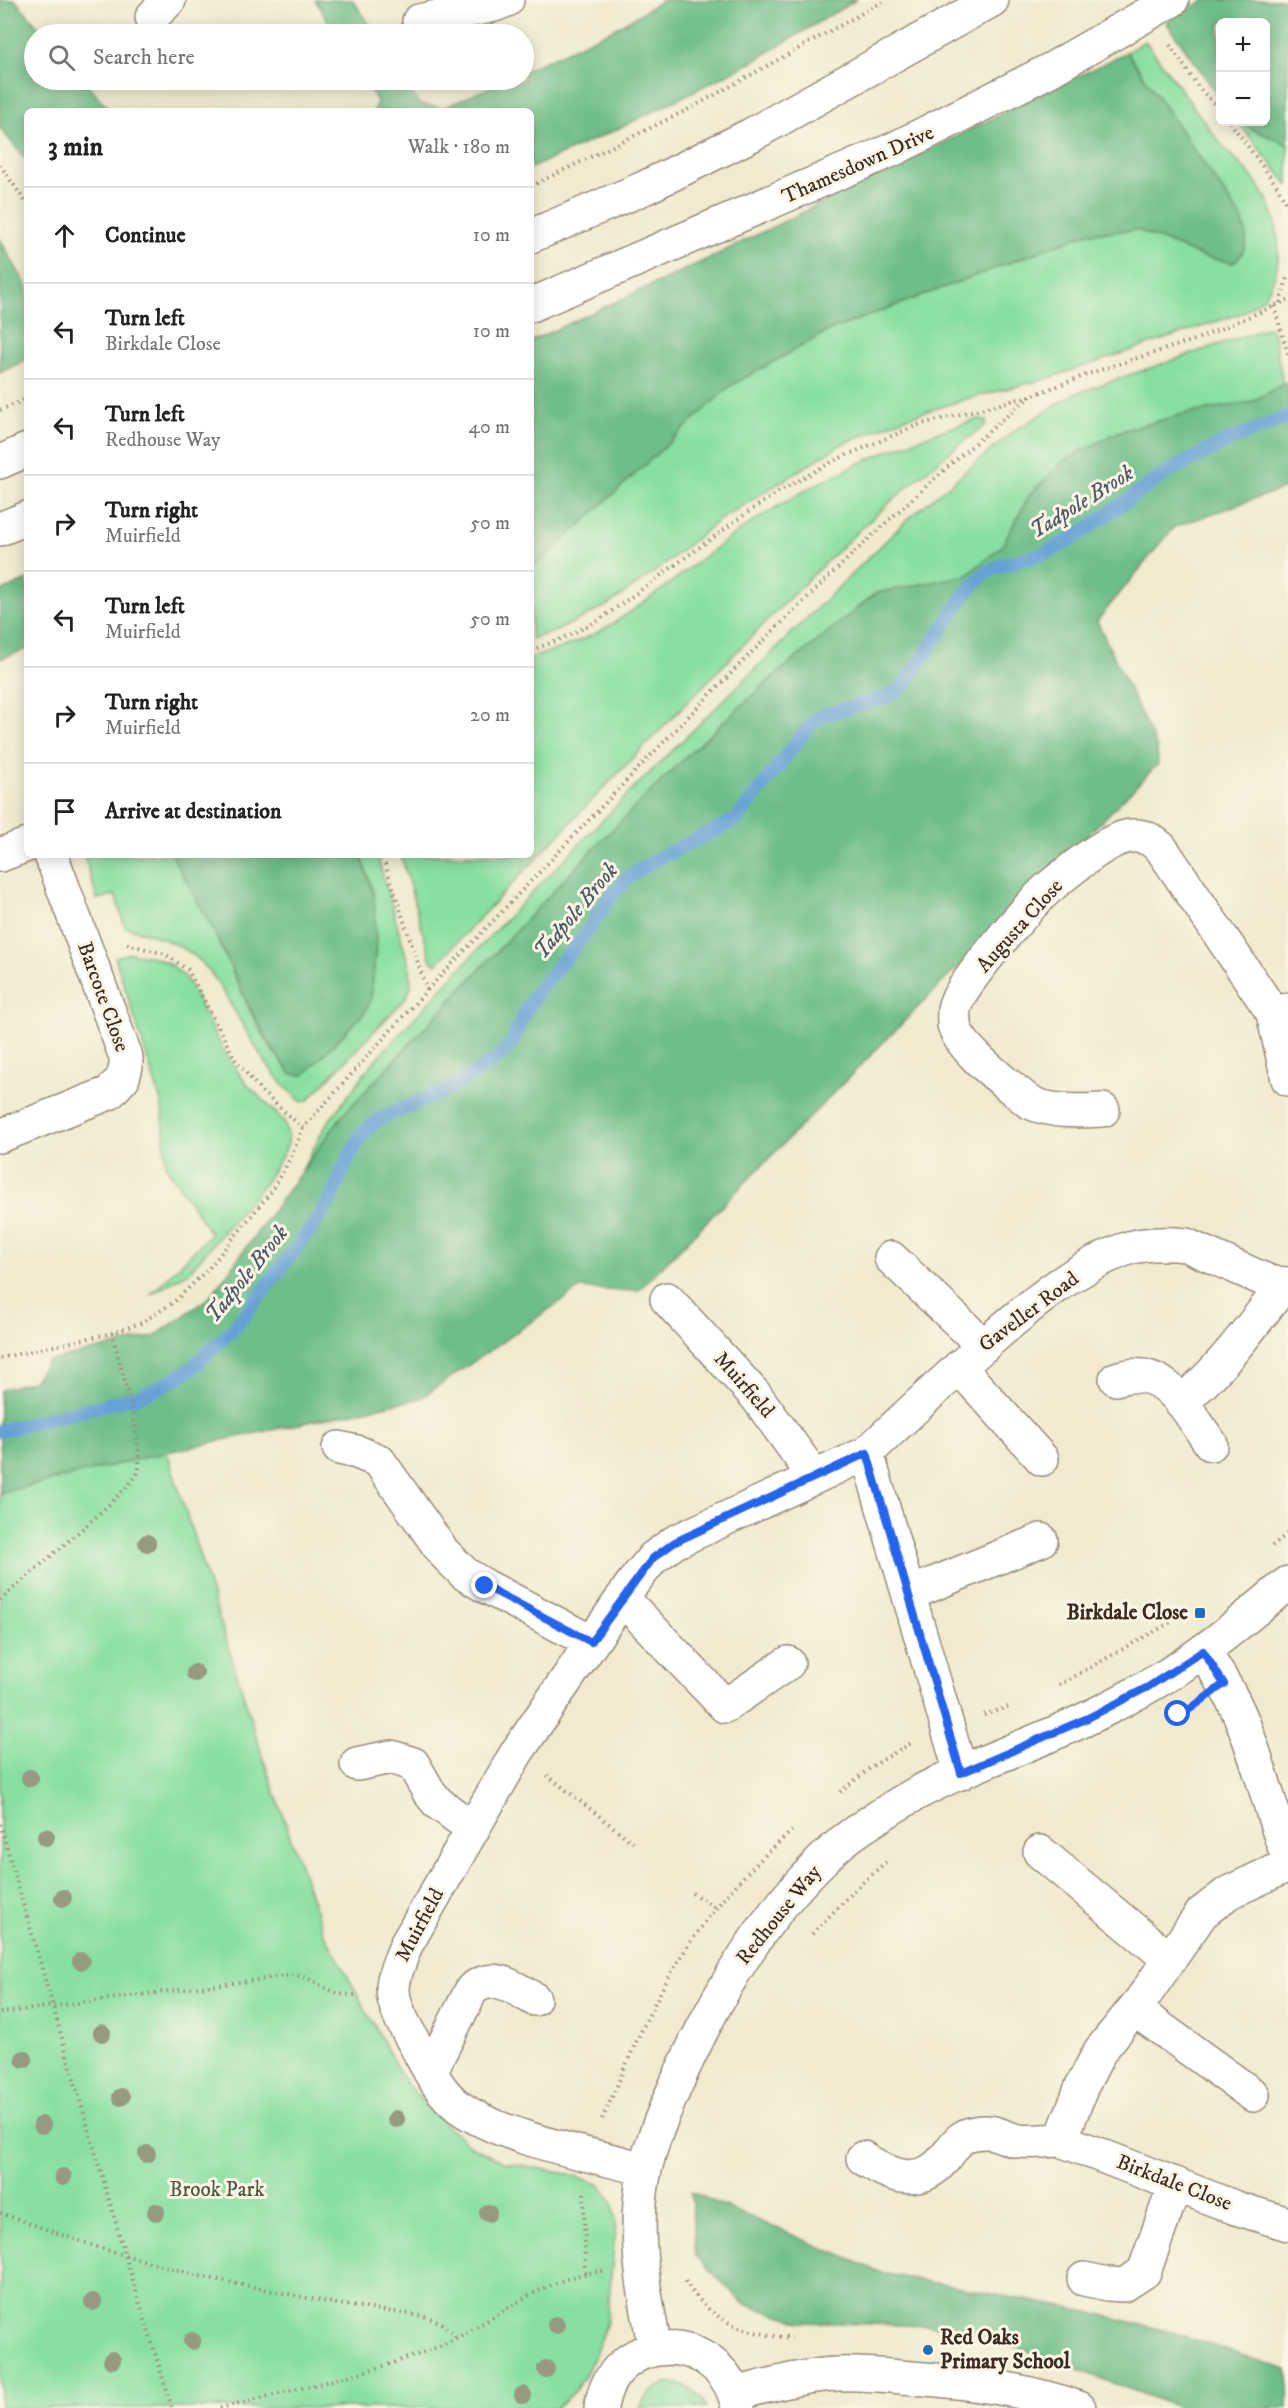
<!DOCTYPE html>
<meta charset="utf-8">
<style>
body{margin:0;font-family:"IM FELL DW Pica",serif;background:#f2f2f2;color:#222}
.controls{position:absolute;right:18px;top:18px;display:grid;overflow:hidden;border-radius:9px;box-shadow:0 3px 15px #0003}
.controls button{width:54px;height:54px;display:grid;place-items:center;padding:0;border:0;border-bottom:2px solid #e0e0e0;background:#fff;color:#222;font:30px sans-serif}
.stop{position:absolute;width:18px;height:18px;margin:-14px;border:4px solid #2563eb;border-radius:50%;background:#fff}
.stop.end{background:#2563eb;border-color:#fff;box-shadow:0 2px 6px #0008}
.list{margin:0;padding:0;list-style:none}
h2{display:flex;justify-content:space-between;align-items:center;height:78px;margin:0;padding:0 24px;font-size:26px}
h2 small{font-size:20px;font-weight:400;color:#767676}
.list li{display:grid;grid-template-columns:39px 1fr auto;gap:18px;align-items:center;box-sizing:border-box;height:96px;padding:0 24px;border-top:2px solid #e0e0e0}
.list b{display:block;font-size:22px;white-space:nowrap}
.list p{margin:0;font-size:20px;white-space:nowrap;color:#767676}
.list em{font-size:20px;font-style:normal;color:#767676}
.icon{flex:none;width:33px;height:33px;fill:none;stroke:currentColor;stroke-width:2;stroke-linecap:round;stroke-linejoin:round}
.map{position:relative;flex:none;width:1288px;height:2408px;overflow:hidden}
.search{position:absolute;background:#fff;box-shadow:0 3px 15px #0003;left:24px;top:24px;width:510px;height:66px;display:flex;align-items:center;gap:15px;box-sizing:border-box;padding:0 21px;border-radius:33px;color:#767676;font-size:22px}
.panel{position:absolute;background:#fff;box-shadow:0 3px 15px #0003;left:24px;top:108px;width:510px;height:750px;border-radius:9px}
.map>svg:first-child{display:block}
.green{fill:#88dfa3;stroke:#628460;stroke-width:1.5}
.forest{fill:#6ebe89;stroke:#547454;stroke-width:1.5}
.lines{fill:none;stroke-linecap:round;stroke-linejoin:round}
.stream{stroke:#66a0d6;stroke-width:14}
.minor-casing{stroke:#968a77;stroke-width:36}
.major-casing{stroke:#968a77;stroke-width:36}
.path{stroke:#968a77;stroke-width:4;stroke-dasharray:1.5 4.5;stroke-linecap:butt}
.minor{stroke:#fff;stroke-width:33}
.major{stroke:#fff;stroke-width:33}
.tree{fill:#979980}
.route{stroke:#2563eb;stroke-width:8}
.poi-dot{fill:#1f6fb2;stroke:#fcf5e5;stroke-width:2}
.labels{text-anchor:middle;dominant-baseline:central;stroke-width:6;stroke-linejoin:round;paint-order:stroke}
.street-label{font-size:21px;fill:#3b2a1e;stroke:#fcf5e5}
.poi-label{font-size:21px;font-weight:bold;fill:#3b2a1e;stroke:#fcf5e5;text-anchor:end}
.park-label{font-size:21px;fill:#4e573f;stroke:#fcf5e5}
.water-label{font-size:22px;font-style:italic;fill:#4c5968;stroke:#fcf5e5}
</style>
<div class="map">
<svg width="1288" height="2408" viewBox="0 0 1288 2408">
<rect width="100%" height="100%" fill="#fcf5e5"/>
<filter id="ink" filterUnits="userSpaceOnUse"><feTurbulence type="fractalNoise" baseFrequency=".0167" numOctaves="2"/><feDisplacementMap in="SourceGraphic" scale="12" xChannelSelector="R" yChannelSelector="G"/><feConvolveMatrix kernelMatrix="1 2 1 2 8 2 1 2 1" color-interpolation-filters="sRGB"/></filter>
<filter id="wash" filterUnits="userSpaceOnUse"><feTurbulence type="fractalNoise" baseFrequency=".008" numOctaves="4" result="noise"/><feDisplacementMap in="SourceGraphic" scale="24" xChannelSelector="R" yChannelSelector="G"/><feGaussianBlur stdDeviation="1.35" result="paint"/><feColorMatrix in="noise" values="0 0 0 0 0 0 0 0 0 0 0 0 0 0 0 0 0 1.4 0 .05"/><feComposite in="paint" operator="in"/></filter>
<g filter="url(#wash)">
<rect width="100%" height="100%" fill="#f1ead0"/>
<path class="green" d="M1145 41C1171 75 1195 110 1221 144 1231 157 1245 167 1255 181 1280 212 1288 263 1264 297 1258 303 1249 308 1242 313L1046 379 970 398 905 418 842 444 718 521 657 570 608 605 556 631 531 639V567L542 560 730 386 828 331 1088 233 1137 230 1204 257 1242 219 1127 52Z
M1238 122H1243L1250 128 1288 145V185Z
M1270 327 1274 335 1283 384 1252 402 1184 414 1118 432 1030 494 1002 546 967 576 876 593 773 677 693 750 597 845 342 1116 301 1172 326 1125 371 1065 493 933 625 797 908 519 1014 431 1074 394Z
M979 419 986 420V425C887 496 801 586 716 673 622 769 528 865 437 964L431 961 401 855H531V658C557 650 584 641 607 627 657 597 700 557 748 525 819 478 897 443 979 419Z
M84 855H172L212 927 253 1017 274 1053 304 1075 365 1012 371 999 376 944 374 896 361 855H377L410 969 411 987 405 999 308 1100 302 1102C271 1078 253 1043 234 1010 222 990 210 966 189 952 171 940 147 933 125 927L115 895 97 899Z
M130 953 154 957 171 965 186 978 223 1050 245 1082 284 1121 288 1135V1143L284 1153 265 1183 189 1272 150 1295 211 1234 166 1166 162 1105 115 957Z
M167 1452 264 1761 323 1931 405 2082 442 2121 467 2144 503 2162 574 2175 601 2185 612 2201 616 2221 607 2322 593 2360 576 2389 557 2408H0V1493Z
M671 2383C688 2385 700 2392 706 2408H640C645 2394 657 2385 671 2383Z"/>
<path class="forest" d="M0 0H15L45 34H34V80H83L111 111H27V161L0 128Z
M315 0H353L375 34H336Z
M663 0H856L750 63 622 127 531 168V111H374L377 101 364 80H404L419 104 443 108 506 80H524V71L616 28Z
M1205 0H1288V145L1250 128 1243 122H1266V22H1220V98L1166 22Z
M1127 52 1242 219C1249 238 1249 250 1233 263L1204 257 1137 230 1088 233 828 331 730 386 555 548 531 567V341L710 258Z
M0 239 27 287V359L0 373Z
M1288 381V487L1174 527 1097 621 1157 748 1158 764 639 1290 621 1291 580 1288 421 1398 167 1452 0 1493V1390L33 1381 48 1361 155 1336 210 1297 342 1116 597 845 693 750 773 677 876 593 967 575 1002 546 1030 494 1065 460 1118 432 1184 414 1252 402Z
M27 580V649L0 659V592Z
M172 855H361L374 896 376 944 371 999 365 1012 304 1075 291 1074C255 1030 238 977 212 928 199 903 185 880 172 855Z
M691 2192 882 2273 1099 2314 1171 2332 1288 2370V2408H1180L963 2327 801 2322 744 2304 696 2256Z"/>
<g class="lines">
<path class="stream" d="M0 1431 140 1396 166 1384 190 1370 236 1326 313 1226 331 1199 347 1161 362 1134 381 1118 452 1088 498 1058 512 1043 523 1016 540 988 587 932 609 899 632 874 659 858 736 820 811 724 823 715 887 697 905 685 966 593 985 573 1002 565 1046 553 1072 539 1168 472 1227 441 1288 417"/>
</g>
</g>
<g filter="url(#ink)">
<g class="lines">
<g class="minor-casing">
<path id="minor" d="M152 17 169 0
M419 21 494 5 507 0
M0 855 27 845
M1288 1010 1273 1013 1288 1079
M1103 1110C1078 1111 1053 1113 1029 1102 1009 1085 958 1049 954 1024 954 1018 953 1010 955 1005 962 983 1032 901 1052 885 1070 870 1111 836 1133 836 1145 835 1153 841 1161 848L1273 1013
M0 1136 109 1093 123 1078 126 1066V1057L51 855
M891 1258 984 1346
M667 1299 756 1396 814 1476
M959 1367 1042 1459
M1116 1379C1166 1362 1186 1410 1211 1444
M1181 1402C1222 1370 1252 1324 1285 1284
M339 1448 357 1452 379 1461 443 1552 465 1574 485 1586 591 1642
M867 1453C909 1413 951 1374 995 1336 1033 1303 1075 1268 1123 1250 1143 1243 1166 1243 1186 1245L1272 1283 1288 1284
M909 1594 1041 1540
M622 1598 725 1706 788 1663
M1203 1651C1218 1673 1232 1696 1242 1720 1260 1765 1271 1812 1288 1857
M357 1764 391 1757 413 1764 429 1792 438 1803 473 1829
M1040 1852 1169 1959
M1288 1865 1228 1893 1202 1913 1142 1999 1100 2051 1082 2086 1061 2140 1236 2208 1288 2224
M1134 2009 1253 2095
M430 2072 472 1989C495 1972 513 1987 534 1999
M863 2158C890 2176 920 2189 945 2158 954 2147 959 2135 975 2133 997 2129 1001 2138 1019 2141 1032 2143 1048 2140 1061 2140
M644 2169C590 2154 503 2139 459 2107 438 2091 427 2066 415 2044 406 2028 393 2007 393 1989 393 1974 401 1959 406 1945L517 1752 632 1584 653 1558 675 1542 867 1453 961 1773
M1084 2279 1108 2284 1124 2285 1144 2272 1175 2185
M655 2349C646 2302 636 2251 640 2203 643 2159 661 2118 679 2078 718 1991 768 1906 842 1842 857 1830 875 1819 892 1808 949 1771 1027 1748 1090 1717 1129 1698 1168 1677 1203 1651 1232 1630 1260 1606 1288 1583
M734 2394C768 2386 803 2375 838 2374 863 2373 887 2376 912 2378 968 2382 1025 2389 1079 2408
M601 2408C612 2328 724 2329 738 2408"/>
</g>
<g class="major-casing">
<path id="major" d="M531 236 644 188 751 135 992 0
M531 305 894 149 1048 71 1172 0
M0 462 27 450
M0 529 27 518"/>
</g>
<path class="path" d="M1170 45 1199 88 1220 110
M1230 122 1277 186 1288 207
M0 165 27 204
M531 186 691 108 886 0
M1280 303 1288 275
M1274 306 1288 354
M0 410 27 399
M531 650 557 641 598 621 744 515 778 492 835 460 918 425 1031 396 1094 372 1197 339 1288 300
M127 944 165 954 188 970 236 1061 263 1093 303 1128
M427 990C622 787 813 575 1031 396
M0 1358 112 1333 141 1323 174 1302 208 1269 271 1192 290 1159 303 1128 427 990 382 855
M1272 1546 1288 1533
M0 1600C20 1582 134 1488 138 1472 145 1449 119 1361 112 1333
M1059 1685 1173 1621
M984 1715 1008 1707
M547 1775 636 1845
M840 1792 874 1765 913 1742
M0 1824 125 2255 172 2408
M692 1893 717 1908
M812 1934 861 1884 886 1862
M0 2013 294 1975C320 1978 324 1996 355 1995
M602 2119C625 2069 645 2017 673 1970 704 1917 746 1870 792 1831
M584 2193 585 2273
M0 2213 103 2249 199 2276 337 2304 423 2316 440 2322 457 2338
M685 2281C712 2323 744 2333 792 2338
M220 2408C291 2390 366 2375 435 2348 493 2324 539 2277 603 2271"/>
<use href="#minor" class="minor"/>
<use href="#major" class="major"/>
</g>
<g class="tree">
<circle cx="147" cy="1543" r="9"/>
<circle cx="195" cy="1673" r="9"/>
<circle cx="30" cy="1778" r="9"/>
<circle cx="46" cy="1837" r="9"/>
<circle cx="63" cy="1898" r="9"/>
<circle cx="81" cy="1961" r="9"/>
<circle cx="102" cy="2033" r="9"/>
<circle cx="24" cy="2059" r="9"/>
<circle cx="121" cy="2097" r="9"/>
<circle cx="396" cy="2119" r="9"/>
<circle cx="42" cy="2125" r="9"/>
<circle cx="147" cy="2154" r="9"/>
<circle cx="63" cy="2177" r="9"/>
<circle cx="156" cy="2212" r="9"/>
<circle cx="488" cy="2213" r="9"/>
<circle cx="93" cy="2302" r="9"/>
<circle cx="556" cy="2325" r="9"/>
<circle cx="192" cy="2341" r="9"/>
<circle cx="112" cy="2360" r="9"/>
<circle cx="546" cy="2369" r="9"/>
<circle cx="523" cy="2395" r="9"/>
</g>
</g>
<g class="lines" filter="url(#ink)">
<path class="route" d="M485 1586 591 1642 653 1558 675 1542 867 1453 961 1773 1088 1718 1148 1687 1203 1651 1224 1684 1190 1709 1178 1714"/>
</g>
<g class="poi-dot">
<rect x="1194" y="1607" width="12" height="12" rx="3"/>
<circle cx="928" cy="2350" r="6"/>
</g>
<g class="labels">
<g class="street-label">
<text transform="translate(858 165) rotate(-24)">Thamesdown Drive</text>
<text transform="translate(1020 926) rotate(-48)">Augusta Close</text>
<text transform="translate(103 997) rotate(70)">Barcote Close</text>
<text transform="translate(1029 1312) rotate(-37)">Gaveller Road</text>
<text transform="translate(744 1385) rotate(49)">Muirfield</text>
<text transform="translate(779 1915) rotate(-51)">Redhouse Way</text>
<text transform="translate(420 1925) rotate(-62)">Muirfield</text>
<text transform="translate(1174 2183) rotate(21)">Birkdale Close</text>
</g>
<g class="poi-label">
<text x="1188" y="1613">Birkdale Close</text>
<text x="940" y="2338" text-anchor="start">Red Oaks<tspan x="940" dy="24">Primary School</tspan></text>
</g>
<g class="park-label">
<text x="217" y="2190">Brook Park</text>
</g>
<g class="water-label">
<text transform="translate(1082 502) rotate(-32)">Tadpole Brook</text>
<text transform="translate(576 911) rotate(-50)">Tadpole Brook</text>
<text transform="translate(247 1274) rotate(-51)">Tadpole Brook</text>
</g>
</g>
</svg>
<div class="controls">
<button>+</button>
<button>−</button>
</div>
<div class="stop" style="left:1178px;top:1714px"></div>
<div class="stop end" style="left:485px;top:1586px"></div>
<div class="search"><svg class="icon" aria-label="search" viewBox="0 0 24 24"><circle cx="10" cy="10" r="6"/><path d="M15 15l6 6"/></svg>Search here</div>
<section class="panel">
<h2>3 min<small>Walk · 180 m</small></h2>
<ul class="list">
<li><svg class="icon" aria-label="ahead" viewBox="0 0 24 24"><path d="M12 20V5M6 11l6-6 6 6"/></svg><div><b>Continue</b></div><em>10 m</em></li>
<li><svg class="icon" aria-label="left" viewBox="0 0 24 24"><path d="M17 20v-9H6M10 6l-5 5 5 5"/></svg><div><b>Turn left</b><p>Birkdale Close</p></div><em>10 m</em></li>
<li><svg class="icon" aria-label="left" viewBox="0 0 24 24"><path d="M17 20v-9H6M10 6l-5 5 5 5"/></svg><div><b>Turn left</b><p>Redhouse Way</p></div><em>40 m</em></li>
<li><svg class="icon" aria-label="right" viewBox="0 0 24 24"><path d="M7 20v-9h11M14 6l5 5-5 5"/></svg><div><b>Turn right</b><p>Muirfield</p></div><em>50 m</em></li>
<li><svg class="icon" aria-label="left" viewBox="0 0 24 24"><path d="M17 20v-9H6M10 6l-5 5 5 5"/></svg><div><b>Turn left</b><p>Muirfield</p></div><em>50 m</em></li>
<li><svg class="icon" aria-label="right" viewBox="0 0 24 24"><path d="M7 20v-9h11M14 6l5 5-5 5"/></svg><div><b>Turn right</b><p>Muirfield</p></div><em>20 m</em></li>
<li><svg class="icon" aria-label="arrive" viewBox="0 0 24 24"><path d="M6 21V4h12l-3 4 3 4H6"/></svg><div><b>Arrive at destination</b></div></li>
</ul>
</section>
</div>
